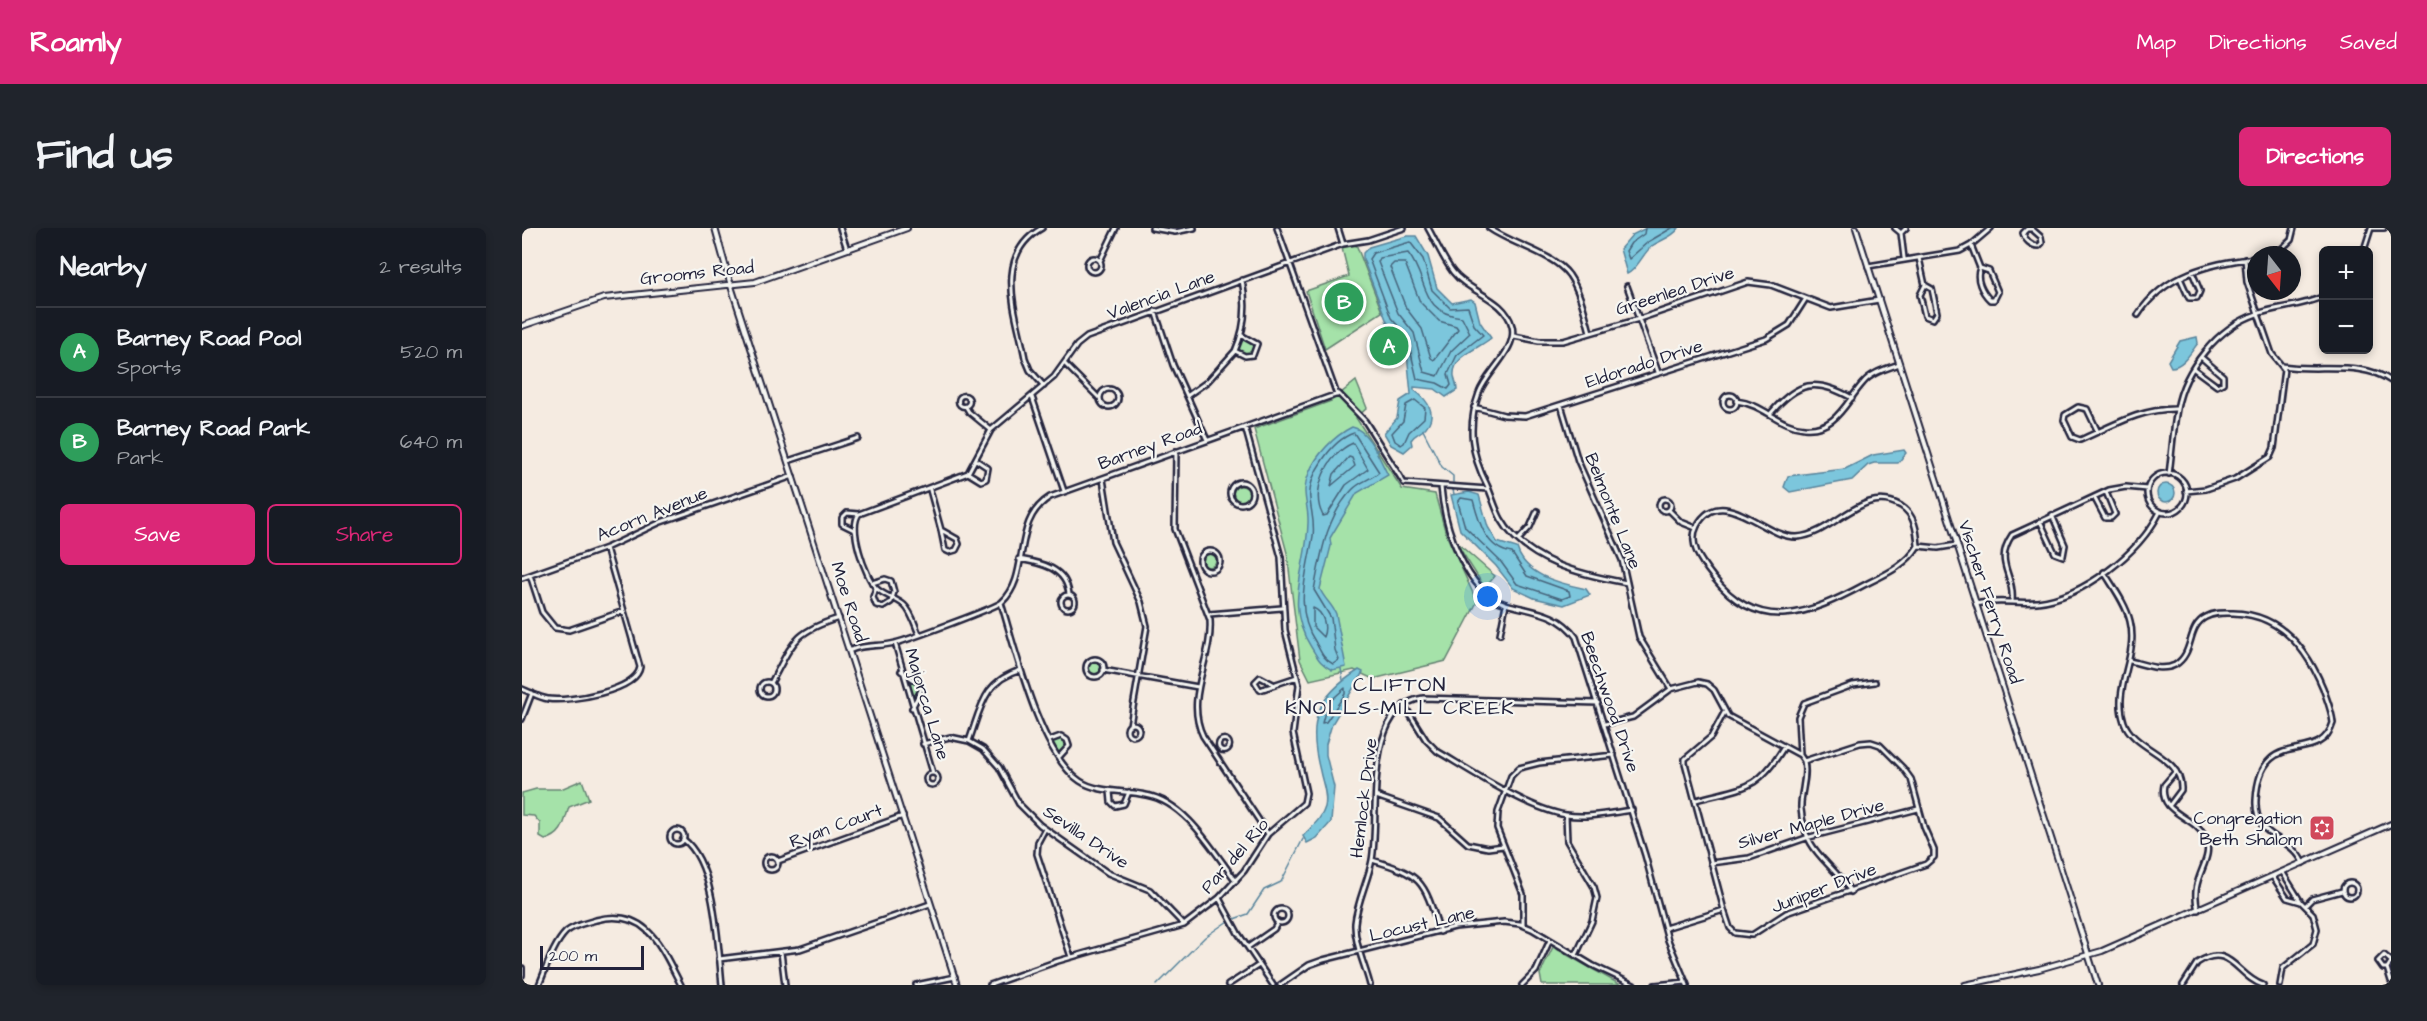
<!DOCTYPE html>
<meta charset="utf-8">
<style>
body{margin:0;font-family:"Architects Daughter",sans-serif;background:#20242c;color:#f1f3f6}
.controls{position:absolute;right:18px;top:18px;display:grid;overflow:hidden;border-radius:9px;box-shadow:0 3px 9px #0003}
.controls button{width:54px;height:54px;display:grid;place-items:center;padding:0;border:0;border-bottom:2px solid #363941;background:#171b24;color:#f1f3f6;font:30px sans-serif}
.compass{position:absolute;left:1725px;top:18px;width:54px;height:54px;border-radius:50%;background:#171b24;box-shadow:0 3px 9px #0003;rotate:163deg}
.scale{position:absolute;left:18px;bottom:15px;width:104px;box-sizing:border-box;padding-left:6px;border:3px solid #22223b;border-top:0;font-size:16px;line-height:21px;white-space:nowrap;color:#22223b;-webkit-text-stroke:4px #f6f6f2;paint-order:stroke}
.you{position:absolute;left:966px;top:369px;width:21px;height:21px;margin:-15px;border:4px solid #fff;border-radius:50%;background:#1a73e8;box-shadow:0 0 0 9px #1a73e833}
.badge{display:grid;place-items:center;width:39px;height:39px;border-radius:50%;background:#db2777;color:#fff;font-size:20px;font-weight:700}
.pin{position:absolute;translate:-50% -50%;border:3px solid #fff;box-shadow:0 2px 6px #0006}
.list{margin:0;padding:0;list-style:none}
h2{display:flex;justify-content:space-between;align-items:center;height:78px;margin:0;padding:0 24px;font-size:26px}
h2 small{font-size:20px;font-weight:400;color:#9ea1a6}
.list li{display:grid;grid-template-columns:39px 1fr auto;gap:18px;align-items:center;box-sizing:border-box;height:90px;padding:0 24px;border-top:2px solid #363941}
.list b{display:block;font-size:22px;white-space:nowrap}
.list p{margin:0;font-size:20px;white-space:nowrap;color:#9ea1a6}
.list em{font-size:20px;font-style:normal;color:#9ea1a6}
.actions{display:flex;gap:12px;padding:18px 24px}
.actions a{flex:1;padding:14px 0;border:2px solid #db2777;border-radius:9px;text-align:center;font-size:21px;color:#db2777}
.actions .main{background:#db2777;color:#fff}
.map{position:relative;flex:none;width:1869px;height:757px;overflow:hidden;border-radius:9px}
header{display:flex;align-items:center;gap:36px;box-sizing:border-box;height:84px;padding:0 30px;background:#db2777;color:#fff}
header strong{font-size:28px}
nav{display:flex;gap:33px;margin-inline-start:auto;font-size:21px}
.intro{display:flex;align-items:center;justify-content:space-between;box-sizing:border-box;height:144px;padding:0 36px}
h1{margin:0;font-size:42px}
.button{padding:15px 27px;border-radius:9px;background:#db2777;color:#fff;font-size:21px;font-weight:700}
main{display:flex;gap:36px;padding:0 36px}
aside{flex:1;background:#171b24;border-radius:9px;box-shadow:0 3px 9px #0003}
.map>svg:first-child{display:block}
.green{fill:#a5e2a9;stroke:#648272;stroke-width:1.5}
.water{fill:#7cc6dc;stroke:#58849c;stroke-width:1.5}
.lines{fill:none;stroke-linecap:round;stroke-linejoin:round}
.shore{stroke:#46647b;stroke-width:1.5}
.stream{stroke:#58849c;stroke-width:1.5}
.minor-casing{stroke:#22223b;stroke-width:8}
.tertiary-casing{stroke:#22223b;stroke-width:8}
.minor{stroke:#f6f6f2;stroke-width:3}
.tertiary{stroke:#f6f6f2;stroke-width:4}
.labels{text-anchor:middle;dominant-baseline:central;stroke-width:4.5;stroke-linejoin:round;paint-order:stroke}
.street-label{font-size:18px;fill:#22223b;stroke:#f6f6f2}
.poi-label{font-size:18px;fill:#22223b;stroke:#f6f6f2;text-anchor:end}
.neighbourhood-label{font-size:20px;letter-spacing:1.5px;fill:#22223b;stroke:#f6f6f2}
</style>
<header>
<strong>Roamly</strong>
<nav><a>Map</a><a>Directions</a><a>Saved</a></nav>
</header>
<div class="intro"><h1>Find us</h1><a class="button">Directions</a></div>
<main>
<aside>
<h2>Nearby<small>2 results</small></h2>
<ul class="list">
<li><span class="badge" style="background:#2e9e5b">A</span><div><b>Barney Road Pool</b><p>Sports</p></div><em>520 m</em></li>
<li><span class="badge" style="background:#2e9e5b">B</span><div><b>Barney Road Park</b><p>Park</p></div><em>640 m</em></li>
</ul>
<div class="actions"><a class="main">Save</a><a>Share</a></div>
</aside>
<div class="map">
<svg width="1869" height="757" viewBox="0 0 1869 757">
<rect width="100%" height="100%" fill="#f5ebe1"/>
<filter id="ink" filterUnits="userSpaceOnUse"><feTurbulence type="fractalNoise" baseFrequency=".0167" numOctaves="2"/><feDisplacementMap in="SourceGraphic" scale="12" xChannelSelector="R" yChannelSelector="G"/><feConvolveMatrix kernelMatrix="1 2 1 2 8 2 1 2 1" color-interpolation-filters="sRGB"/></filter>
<g filter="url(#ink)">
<path class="green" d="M834 16 860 84 803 121 784 63 827 48 820 20Z
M717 119a8 8 0 1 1 16 0a8 8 0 1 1-16 0Z
M834 153 845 180 834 190 880 261 913 266 924 306 955 374 924 433 851 451 832 442 788 452 778 432 765 325 732 201 809 173Z
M711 266a8 8 0 1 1 16 0a8 8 0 1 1-16 0Z
M933 313 973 348 963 360Z
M680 332a7 7 0 1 1 14 0a7 7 0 1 1-14 0Z
M566 440a7 7 0 1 1 14 0a7 7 0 1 1-14 0Z
M385 448 393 453 397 461 391 473Z
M542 509 547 518 537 529 528 513Z
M60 552 67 571 47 579C42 595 41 607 23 612L18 609V595L12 588 0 587V565L14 561H39Z
M1031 719 1099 757H1020L1018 746Z"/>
<path class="water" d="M1124 0H1157C1150 10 1140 11 1130 18 1121 25 1115 42 1105 46L1098 21 1110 7Z
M885 8H894L906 28 915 60 930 75 949 71 953 74 958 94 969 110C958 120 930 128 932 148 933 154 935 156 935 162L924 169 913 161 892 159V162C906 172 918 188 900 203 896 206 892 207 889 212L890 217 882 224 869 217 862 205 875 190 878 173 889 166 885 125 879 110 865 94 841 31V25L847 19Z
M867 104 875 130 868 133 859 107Z
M1675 109 1676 115C1669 124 1661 139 1649 139L1646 133 1658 113Z
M830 199C847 202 858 232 866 247L835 265 808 310 809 318 798 361C802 371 810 376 814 386 815 391 823 434 824 439L810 442C798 436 796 430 789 419 761 376 785 341 786 295 787 276 778 265 787 245 794 227 812 208 830 199Z
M1382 222 1384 225 1376 235H1352L1346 237 1330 252 1268 264 1262 259 1266 248 1323 241 1351 227Z
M1635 265a9 9 0 1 1 18 0a9 9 0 1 1-18 0Z
M947 264 957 267 966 299 975 314 995 320C1003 348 1038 355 1064 361L1068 367 1042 377 1012 370 991 360 974 338 938 302 929 267Z
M837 442 841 444 810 496 804 516V527L812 559 809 594 795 610 785 615 781 608C788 600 800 591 803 579 806 567 800 554 798 543 785 493 794 469 837 442Z"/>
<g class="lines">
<path class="shore" d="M1123 0 1122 6 1109 15 1104 23 1107 31 1126 14 1150 0
M888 14 901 31 910 62 928 80 946 79 952 97 961 107 935 127 926 146 929 157 926 161 915 155 895 151 885 108 869 90 847 31 851 25Z
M886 25C907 51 897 85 940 89L948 105 929 123 916 148 902 144 892 105 876 85 856 34 858 30Z
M883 35 898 74 917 93 934 98 936 101 912 132 909 130 900 101 884 80 868 39 872 35Z
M893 172 903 180 902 190 887 204 882 215 879 217 873 213 870 205 881 193 884 177Z
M832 205 857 244C850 251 838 253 830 262 804 289 799 327 792 362L809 390 813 422 817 432 811 436C801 431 799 424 794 415 771 381 785 345 791 308 793 294 789 284 788 271 785 248 810 212 832 205Z
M831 215 846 241 824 257 805 287 801 288C788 263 805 226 831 215Z
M827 229 830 230 833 238 809 258 812 246Z
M939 270 951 272C957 295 964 321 990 325L1005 348 1047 363 1048 368 1040 371 995 356 979 334 943 299 936 274Z
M791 380C802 384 805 399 801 409L791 399Z
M823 460V466L804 494 800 495 805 476Z"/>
<path class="stream" d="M901 202 920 239 931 248V254
M853 223 857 221
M931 262 932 266
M819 441 821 452
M712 691 726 686 742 662 759 654 781 611
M635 757 683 709 706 693"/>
<g class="minor-casing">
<path id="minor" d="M318 0 325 21
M520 0C470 28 495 86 503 130L508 142 522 158
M630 0 653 4 672 0
M755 0 815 167
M816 0 821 16
M906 0C914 14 921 31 931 44 947 65 983 70 990 98 996 121 965 143 957 165 945 198 949 226 965 257 970 268 973 280 979 291 1003 334 1061 347 1105 355
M967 0C991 17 1031 25 1047 47 1058 63 1063 86 1068 104
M1373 0 1379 5 1384 0
M1849 0H1862
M1505 1H1510L1519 9 1520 15 1517 18C1509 18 1503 12 1501 5Z
M1379 5 1382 30
M1449 17 1458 40
M1842 22 1849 0
M1753 27 1769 12 1772 0
M1397 30 1403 57
M565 37a7 7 0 1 1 14 0a7 7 0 1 1-14 0Z
M578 33 594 0
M1346 38 1438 23 1449 17 1469 0
M1458 40 1467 43 1476 64 1472 72H1468C1460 64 1453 51 1458 40Z
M1658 50 1667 70H1675L1678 63 1670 44
M1403 57 1410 61 1415 85 1411 91 1403 88 1398 67Z
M1105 58 1136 144
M633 83 651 137 685 212
M1616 87C1642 46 1689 35 1734 30
M992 108 1017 113H1041L1117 91 1226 54 1249 57 1309 80 1357 72
M713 123C723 101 725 76 720 52
M542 135 576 169
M1760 138C1794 144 1840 132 1869 153
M1672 141 1695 158 1701 155V148L1680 130
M578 170a9 9 0 1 1 18 0a9 9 0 1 1-18 0Z
M1201 174a7 7 0 1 1 14 0a7 7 0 1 1-14 0Z
M436.5 173a5.5 5.5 0 1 1 11 0a5.5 5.5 0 1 1-11 0Z
M665 168 686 153 713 123 723 128 731 127 735 116 719 107
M510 169 542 263
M1214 173C1242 176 1256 198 1282 200 1314 203 1323 175 1341 155 1350 144 1364 141 1377 136
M1039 177 1056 233 1100 332 1117 409 1149 461
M444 179 447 184 469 202
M952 179 982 187 1003 188 1244 111 1267 97 1283 72
M1249 185C1276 153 1294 150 1330 170
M1576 204 1565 181 1556 179 1543 187 1542 192 1550 209 1558 212C1590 198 1620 180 1655 181
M654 223 653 301 688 392C691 431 662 469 681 508L746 606
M266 233 336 210
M446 245 469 202 532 149 555 117 565 109 821 16 846 12 882 0
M1625 265a20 20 0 1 1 40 0a20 20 0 1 1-40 0Z
M1647 246C1650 224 1651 202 1655 181 1662 141 1696 99 1735 86 1757 78 1780 79 1802 68
M581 251 591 314 619 374 625 398 608 497
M708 265a11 11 0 1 1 22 0a11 11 0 1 1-22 0Z
M919 259C922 297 943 364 984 376 1011 384 1036 384 1054 409L1123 627 1146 712 1165 757
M408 262 419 302
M1664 263 1684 261 1713 251 1748 229 1752 220 1762 141 1750 126 1725 54 1723 31
M1572 269 1583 290H1589L1593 286 1584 264
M1137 277a6 6 0 1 1 12 0a6 6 0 1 1-12 0Z
M1147 282 1159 294 1174 300
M337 286C326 300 343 348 354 360 362 368 374 370 382 377 390 384 393 398 397 406
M1518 293 1533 325 1541 328 1543 317 1530 287
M332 302 320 296V290L325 285 337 286 446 245 459 253 464 251 466 240 454 232
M419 302 435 311 437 316 434 322 427 324 423 322Z
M997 311 1008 299 1015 283
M1396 318C1395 303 1393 287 1379 278 1341 255 1312 307 1275 309 1243 311 1200 253 1175 298 1165 317 1181 336 1192 350 1237 407 1288 386 1342 357 1362 347 1384 338 1396 318L1416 320 1434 317
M678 333a10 10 0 1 1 20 0a10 10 0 1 1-20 0Z
M497 331C520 335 544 340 547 366
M1582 344C1591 359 1604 376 1608 393 1617 428 1590 460 1602 494 1612 523 1661 527 1659 562L1647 578
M8 347 20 384 33 400 47 402 102 383
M0 350 84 320 139 294 271 248
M350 355 363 351 369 353 372 364 369 374 361 379 354 377 351 369 354 360
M539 374a7 7 0 1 1 14 0a7 7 0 1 1-14 0Z
M1490 373C1493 346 1471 335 1490 307L1587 262 1604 259 1625 261
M479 375C493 420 518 527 558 553 576 565 603 562 624 567 664 574 691 623 714 653
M1454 376C1475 371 1494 376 1515 374 1562 369 1617 325 1638 284
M687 386 760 380
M978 406 984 376
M373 415 411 545
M329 422C344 416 358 419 373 415 386 412 475 379 480 374 510 346 488 294 528 269L807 169 817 166 843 193 882 255 966 261
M564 440a9 9 0 1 1 18 0a9 9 0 1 1-18 0Z
M1608 433C1621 436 1639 444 1653 437 1673 425 1664 399 1684 389 1693 384 1702 385 1711 385 1758 386 1785 421 1801 460 1805 472 1810 483 1811 495 1797 541 1738 495 1734 572 1732 613 1768 606 1781 635
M581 442 676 459
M379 443 398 456 399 462 390 480
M738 449 753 457 738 462 733 454Z
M238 461a7 7 0 1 1 14 0a7 7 0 1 1-14 0Z
M249 455C271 415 271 404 317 390
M754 456 775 449
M0 461C8 464 17 470 26 471 47 474 115 463 118 439L84 320
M882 477 904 512 915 523C949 543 1006 581 1044 587 1066 590 1088 585 1110 582
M0 491 10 465
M1083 496 1111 489 1149 461 1176 454 1185 456 1192 462 1206 488 1278 527 1282 533 1338 515 1349 514 1358 517 1381 540 1389 551 1402 599 1412 622V629L1404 636 1264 685 1230 707 1213 705 1208 700 1202 682 1163 535V531L1189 509 1202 485
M605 502a6 6 0 1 1 12 0a6 6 0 1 1-12 0Z
M696.5 517a5.5 5.5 0 1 1 11 0a5.5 5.5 0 1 1-11 0Z
M528 512 539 508 545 512 547 518 537 529
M447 513C459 480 461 453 499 442
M401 516 428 509 447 513 461 521 477 539 497 576 518 597 586 645 628 662 662 697
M1278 527 1276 489 1282 475 1331 457 1353 454
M1282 533C1286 550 1278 564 1279 581 1283 626 1306 630 1329 664
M1654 543 1642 557C1636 586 1673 588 1683 609 1694 634 1666 648 1676 682
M404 551a6 6 0 1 1 12 0a6 6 0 1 1-12 0Z
M588 563 589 574 593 578 602 576 607 564
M854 568 917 590 946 616 966 620 981 618
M1174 572C1221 559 1235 564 1262 519
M1044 587 1045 613 1072 659 1075 670 1070 693 1054 727
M523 601 516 614 515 626 549 729
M148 609a7 7 0 1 1 14 0a7 7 0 1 1-14 0Z
M161 611C194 635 196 719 200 757
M242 635a7 7 0 1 1 14 0a7 7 0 1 1-14 0Z
M850 632C902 647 902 654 918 704
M256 633 381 588
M1189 635 1227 630 1284 610 1396 581
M1751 649 1765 670 1779 674
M1821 662a7 7 0 1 1 14 0a7 7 0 1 1-14 0Z
M697 670 716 705 751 757
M1784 677 1790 671 1820 663
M752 688a7 7 0 1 1 14 0a7 7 0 1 1-14 0Z
M1001 697V666L975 600 976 584 989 548 997 540 1017 535 1092 527
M1143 700 1202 682
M726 719 752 701 756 694
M259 724 263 757
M197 731 278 721 408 676
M1869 733 1862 727 1856 733 1861 740H1865L1869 734
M0 740V747
M1865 740 1869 753
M17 757C24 741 31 717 44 704 52 697 64 695 74 692 125 679 139 719 159 757
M394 757 433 749
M468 757 536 733 662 697 697 670 722 643 746 606 782 575 784 565 771 505 777 457 763 402 759 329 723 199
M706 757 737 737
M758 757 787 737 801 732 933 699 982 694 998 696 1010 701 1070 737 1112 757
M848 757C843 737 832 715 833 695 835 674 846 653 850 632 858 589 840 478 901 470L1076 475
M1000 757 1014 743 1028 712
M1133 757 1164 754
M1661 757 1675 735C1708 713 1715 749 1741 757
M1758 757 1761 740 1791 716 1795 701 1791 686 1779 674 1761 645"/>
</g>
<g class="tertiary-casing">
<path id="tertiary" d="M193 0 209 58 435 757
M1334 0 1576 757
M0 98 82 70 233 54 385 0
M1443 757 1517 741 1580 723 1869 596"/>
</g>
<use href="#minor" class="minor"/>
<use href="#tertiary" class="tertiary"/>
</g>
</g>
<defs>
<g id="synagogue-square" transform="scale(1.35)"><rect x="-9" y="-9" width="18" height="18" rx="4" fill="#d1495b" stroke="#f6f6f2"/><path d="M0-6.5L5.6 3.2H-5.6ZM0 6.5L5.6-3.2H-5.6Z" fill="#fff"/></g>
</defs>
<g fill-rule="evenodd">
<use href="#synagogue-square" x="1800" y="600"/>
</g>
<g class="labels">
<g class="street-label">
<text transform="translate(175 45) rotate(-6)">Grooms Road</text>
<text transform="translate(1153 63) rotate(-18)">Greenlea Drive</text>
<text transform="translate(639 67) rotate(-20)">Valencia Lane</text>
<text transform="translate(1122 136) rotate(-18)">Eldorado Drive</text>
<text transform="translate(628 218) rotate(-20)">Barney Road</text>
<text transform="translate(1091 283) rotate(68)">Belmonte Lane</text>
<text transform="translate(130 286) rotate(-22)">Acorn Avenue</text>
<text transform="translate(327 374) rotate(72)">Moe Road</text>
<text transform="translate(1468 374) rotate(72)">Vischer Ferry Road</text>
<text transform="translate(1088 474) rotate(71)">Beechwood Drive</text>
<text transform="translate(405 476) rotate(73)">Majorca Lane</text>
<text transform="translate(842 570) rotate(-83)">Hemlock Drive</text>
<text transform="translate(1289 596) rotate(-15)">Silver Maple Drive</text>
<text transform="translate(314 598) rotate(-20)">Ryan Court</text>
<text transform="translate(564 609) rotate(34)">Sevilla Drive</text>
<text transform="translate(713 628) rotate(-49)">Par del Rio</text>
<text transform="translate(1302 660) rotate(-21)">Juniper Drive</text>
<text transform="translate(900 696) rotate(-13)">Locust Lane</text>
</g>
<g class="poi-label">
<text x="1780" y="590">Congregation<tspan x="1780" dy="21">Beth Shalom</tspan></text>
</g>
<g class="neighbourhood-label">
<text x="878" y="457">CLIFTON<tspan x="878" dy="23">KNOLLS-MILL CREEK</tspan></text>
</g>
</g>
</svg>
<div class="controls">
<button>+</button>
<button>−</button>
</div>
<svg class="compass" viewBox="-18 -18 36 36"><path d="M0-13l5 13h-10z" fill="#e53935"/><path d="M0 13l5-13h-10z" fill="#9ea1a6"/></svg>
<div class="scale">200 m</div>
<div class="you"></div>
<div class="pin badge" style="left:867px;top:118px;background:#2e9e5b">A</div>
<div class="pin badge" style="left:822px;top:74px;background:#2e9e5b">B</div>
</div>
</main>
